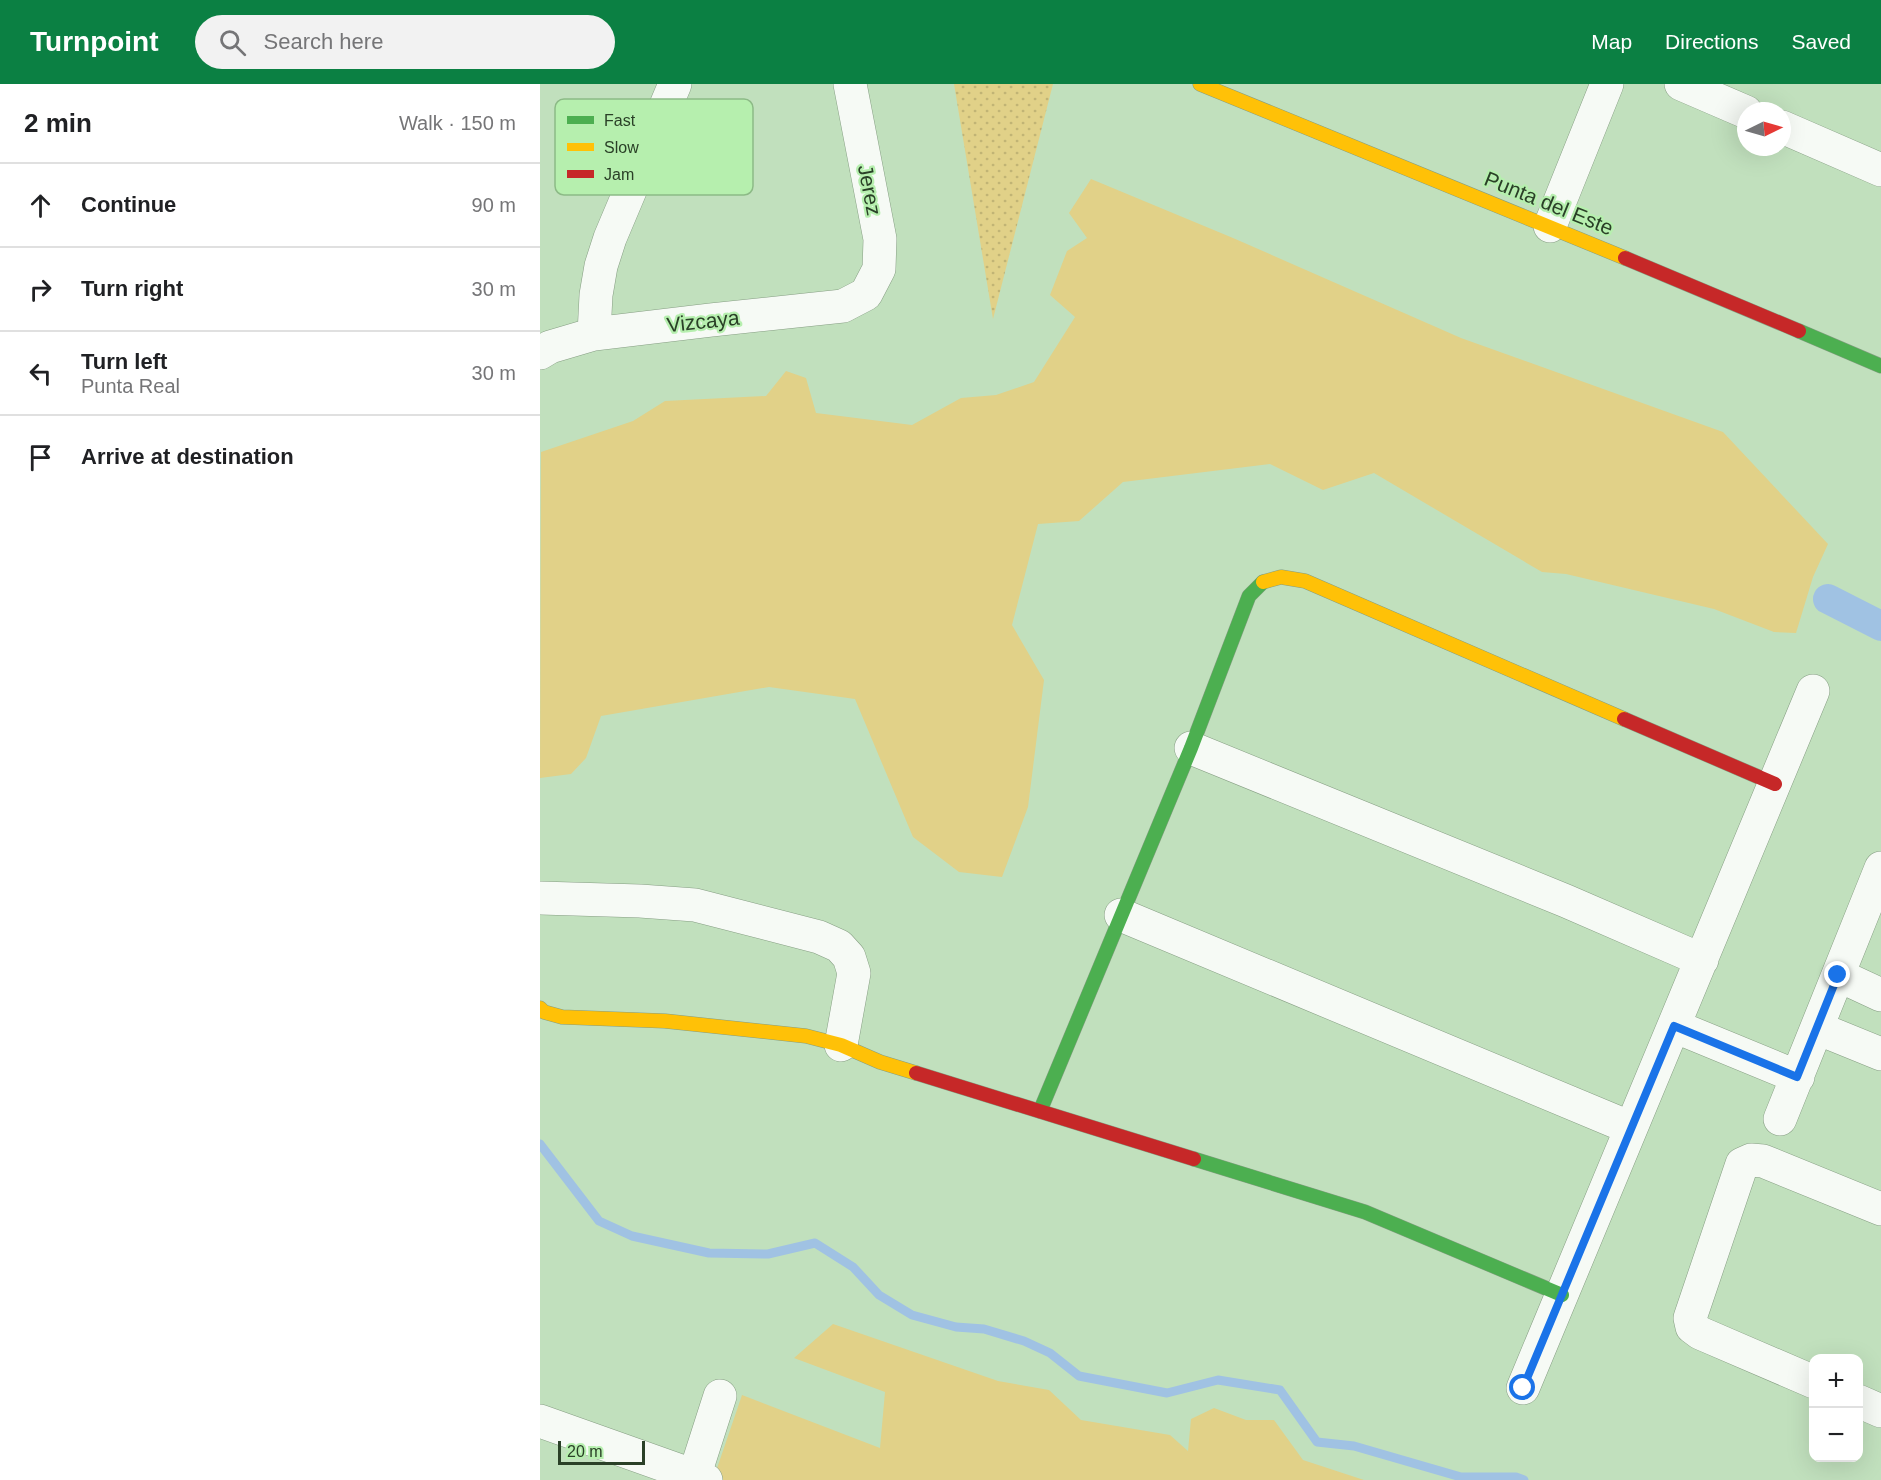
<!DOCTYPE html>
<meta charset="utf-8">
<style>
body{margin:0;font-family:Helvetica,sans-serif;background:#f2f2f2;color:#202124}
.controls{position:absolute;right:18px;bottom:18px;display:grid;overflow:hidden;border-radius:12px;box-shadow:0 6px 24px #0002}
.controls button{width:54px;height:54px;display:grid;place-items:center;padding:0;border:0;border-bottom:2px solid #e0e0e0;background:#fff;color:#202124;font:30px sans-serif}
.compass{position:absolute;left:1197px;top:18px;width:54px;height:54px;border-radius:50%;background:#fff;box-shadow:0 6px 24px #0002;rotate:85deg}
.scale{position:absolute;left:18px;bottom:15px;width:87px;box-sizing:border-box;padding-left:6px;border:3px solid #2a4027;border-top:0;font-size:16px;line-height:21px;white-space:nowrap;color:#2a4027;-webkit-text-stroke:4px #b6efae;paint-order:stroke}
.stop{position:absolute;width:18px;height:18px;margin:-14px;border:4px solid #1a73e8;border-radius:50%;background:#fff}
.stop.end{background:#1a73e8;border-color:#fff;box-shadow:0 2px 6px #0008}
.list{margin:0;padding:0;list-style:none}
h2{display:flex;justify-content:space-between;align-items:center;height:78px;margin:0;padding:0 24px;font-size:26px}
h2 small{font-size:20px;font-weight:400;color:#757577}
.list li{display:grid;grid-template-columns:39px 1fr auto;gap:18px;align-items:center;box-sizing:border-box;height:84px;padding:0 24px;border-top:2px solid #e0e0e0}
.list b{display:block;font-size:22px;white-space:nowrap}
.list p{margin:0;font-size:20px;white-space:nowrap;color:#757577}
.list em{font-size:20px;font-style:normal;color:#757577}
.icon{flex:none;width:33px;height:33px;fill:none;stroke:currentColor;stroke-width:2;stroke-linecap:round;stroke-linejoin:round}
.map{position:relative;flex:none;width:1341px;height:1396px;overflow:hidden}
header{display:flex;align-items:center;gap:36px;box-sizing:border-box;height:84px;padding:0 30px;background:#0b8043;color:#fff}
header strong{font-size:28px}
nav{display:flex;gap:33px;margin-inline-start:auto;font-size:21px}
.search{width:420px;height:54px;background:#f2f2f2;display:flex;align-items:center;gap:15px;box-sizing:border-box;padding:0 21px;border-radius:33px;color:#757577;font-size:22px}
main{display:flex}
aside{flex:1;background:#fff}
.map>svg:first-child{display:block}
.green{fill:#e1d188}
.park{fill:url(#park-dots)}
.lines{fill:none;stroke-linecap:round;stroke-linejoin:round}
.stream{stroke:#a0c2e3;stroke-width:9}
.canal{stroke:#a0c2e3;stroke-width:30}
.street-casing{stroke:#869e83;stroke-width:34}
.fast-casing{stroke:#869e83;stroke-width:15}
.slow-casing{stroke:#869e83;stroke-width:15}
.jam-casing{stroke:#869e83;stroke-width:15}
.street{stroke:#f6faf5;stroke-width:33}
.fast{stroke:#4caf50;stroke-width:14}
.slow{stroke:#ffc107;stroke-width:14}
.jam{stroke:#c62828;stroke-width:14}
.route{stroke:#1a73e8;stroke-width:8}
.labels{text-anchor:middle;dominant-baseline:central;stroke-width:4.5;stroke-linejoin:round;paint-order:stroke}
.street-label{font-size:21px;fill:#2a4027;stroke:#b6efae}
.key{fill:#b6efae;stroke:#8cba86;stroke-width:1.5}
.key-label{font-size:16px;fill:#2a4027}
</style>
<header>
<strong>Turnpoint</strong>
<div class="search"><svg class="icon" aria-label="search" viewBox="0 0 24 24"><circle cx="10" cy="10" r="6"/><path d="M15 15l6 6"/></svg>Search here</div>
<nav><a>Map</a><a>Directions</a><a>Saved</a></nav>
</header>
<main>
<aside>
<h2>2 min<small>Walk · 150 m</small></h2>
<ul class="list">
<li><svg class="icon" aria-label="ahead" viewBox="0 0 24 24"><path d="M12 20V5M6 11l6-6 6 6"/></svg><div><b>Continue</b></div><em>90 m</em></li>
<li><svg class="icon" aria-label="right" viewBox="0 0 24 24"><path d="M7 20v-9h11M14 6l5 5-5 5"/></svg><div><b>Turn right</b></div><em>30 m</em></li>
<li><svg class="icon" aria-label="left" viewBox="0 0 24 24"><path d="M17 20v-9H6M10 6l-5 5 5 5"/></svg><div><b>Turn left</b><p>Punta Real</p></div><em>30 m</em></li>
<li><svg class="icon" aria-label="arrive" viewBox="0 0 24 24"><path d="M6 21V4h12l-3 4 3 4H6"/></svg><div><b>Arrive at destination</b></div></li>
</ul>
</aside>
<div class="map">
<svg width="1341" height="1396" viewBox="0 0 1341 1396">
<defs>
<pattern id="park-dots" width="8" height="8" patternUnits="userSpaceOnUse" patternTransform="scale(1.5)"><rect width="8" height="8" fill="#e1d188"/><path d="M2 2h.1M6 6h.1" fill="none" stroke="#c1b475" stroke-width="1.8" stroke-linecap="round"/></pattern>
</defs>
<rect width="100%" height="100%" fill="#c1e0bd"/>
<path class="green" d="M551 95 693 154 921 254 1183 348 1288 460 1273 493 1256 549 1234 548 1174 525 1026 490 1002 488 834 389 783 406 730 380 583 398 539 437 498 440 472 541 504 596 488 723 462 793 419 788 373 753 315 615 229 603 61 632 46 674 31 690 0 694 1 368 93 337 125 317 226 312 246 287 266 294 276 329 372 341 421 314 456 311 494 298 535 233 510 211 527 167 547 154 529 129Z
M293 1240 458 1297 509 1306 541 1336 630 1351 648 1367 651 1335 674 1324 706 1336H734L763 1376 824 1396H173L202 1311 340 1364 345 1308 254 1274Z"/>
<path class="park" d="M414 0H513L453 235Z"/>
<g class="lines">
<path class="stream" d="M0 1060 59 1137 92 1152 169 1169 228 1170 275 1159 313 1183 339 1211 372 1231 416 1243 444 1245 484 1257 510 1269 539 1292 627 1309 678 1296 740 1306 777 1358 814 1362 921 1393H976L984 1396"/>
<path class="canal" d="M1288 515 1341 542"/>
<g class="street-casing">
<path id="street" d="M1141 0 1206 28
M1242 43 1341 86
M1010 142 1067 0
M54 250 56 211 61 182 70 154 135 0
M0 269 10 263 54 250 171 236 303 222 326 210 339 185 340 155 310 0
M651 664 1026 817 1162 876
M0 814 100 817 155 821 279 853 299 862 309 873 314 889 301 961
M581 831 1091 1044
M1298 891 1341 911
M1134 942 1258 993
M1277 944 1341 970
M1240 1035 1341 784
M1274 1298 1160 1249 1152 1243 1150 1234 1202 1080 1211 1076 1223 1077 1341 1125
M983 1304 1273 607
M1318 1317 1341 1327
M0 1337 166 1396
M153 1396 180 1312"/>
</g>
<g class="fast-casing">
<path id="fast" d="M1259 247 1341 282
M500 1027 651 664 709 512 723 498
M654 1075 825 1128 1022 1211"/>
</g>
<g class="slow-casing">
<path id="slow" d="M660 0 1085 174
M723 498 741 493 765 497 1084 635
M0 924 4 928 22 933 125 937 266 952 301 961 340 978 376 989"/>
</g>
<g class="jam-casing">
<path id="jam" d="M1085 174 1259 247
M1084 635 1235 700
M376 989 654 1075"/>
</g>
<use href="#street" class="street"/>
<use href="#fast" class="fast"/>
<use href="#slow" class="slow"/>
<use href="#jam" class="jam"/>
</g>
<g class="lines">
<path class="route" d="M983 1304 1134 942 1257 993 1298 891"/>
</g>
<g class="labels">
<g class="street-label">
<text transform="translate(330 106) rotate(79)">Jerez</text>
<text transform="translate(1009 119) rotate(22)">Punta del Este</text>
<text transform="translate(163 237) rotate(-6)">Vizcaya</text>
</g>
</g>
<rect x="15" y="15" width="198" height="96" rx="9" class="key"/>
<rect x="27" y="32" width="27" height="8" fill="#4caf50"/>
<rect x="27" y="59" width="27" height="8" fill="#ffc107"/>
<rect x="27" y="86" width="27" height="8" fill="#c62828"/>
<g class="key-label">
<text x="64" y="42">Fast</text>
<text x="64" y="69">Slow</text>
<text x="64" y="96">Jam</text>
</g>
</svg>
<div class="controls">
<button>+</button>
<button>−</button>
</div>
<svg class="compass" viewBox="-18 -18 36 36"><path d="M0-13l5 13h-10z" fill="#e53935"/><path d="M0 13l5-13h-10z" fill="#757577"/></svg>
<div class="scale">20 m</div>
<div class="stop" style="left:983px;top:1304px"></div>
<div class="stop end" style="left:1298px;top:891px"></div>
</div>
</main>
